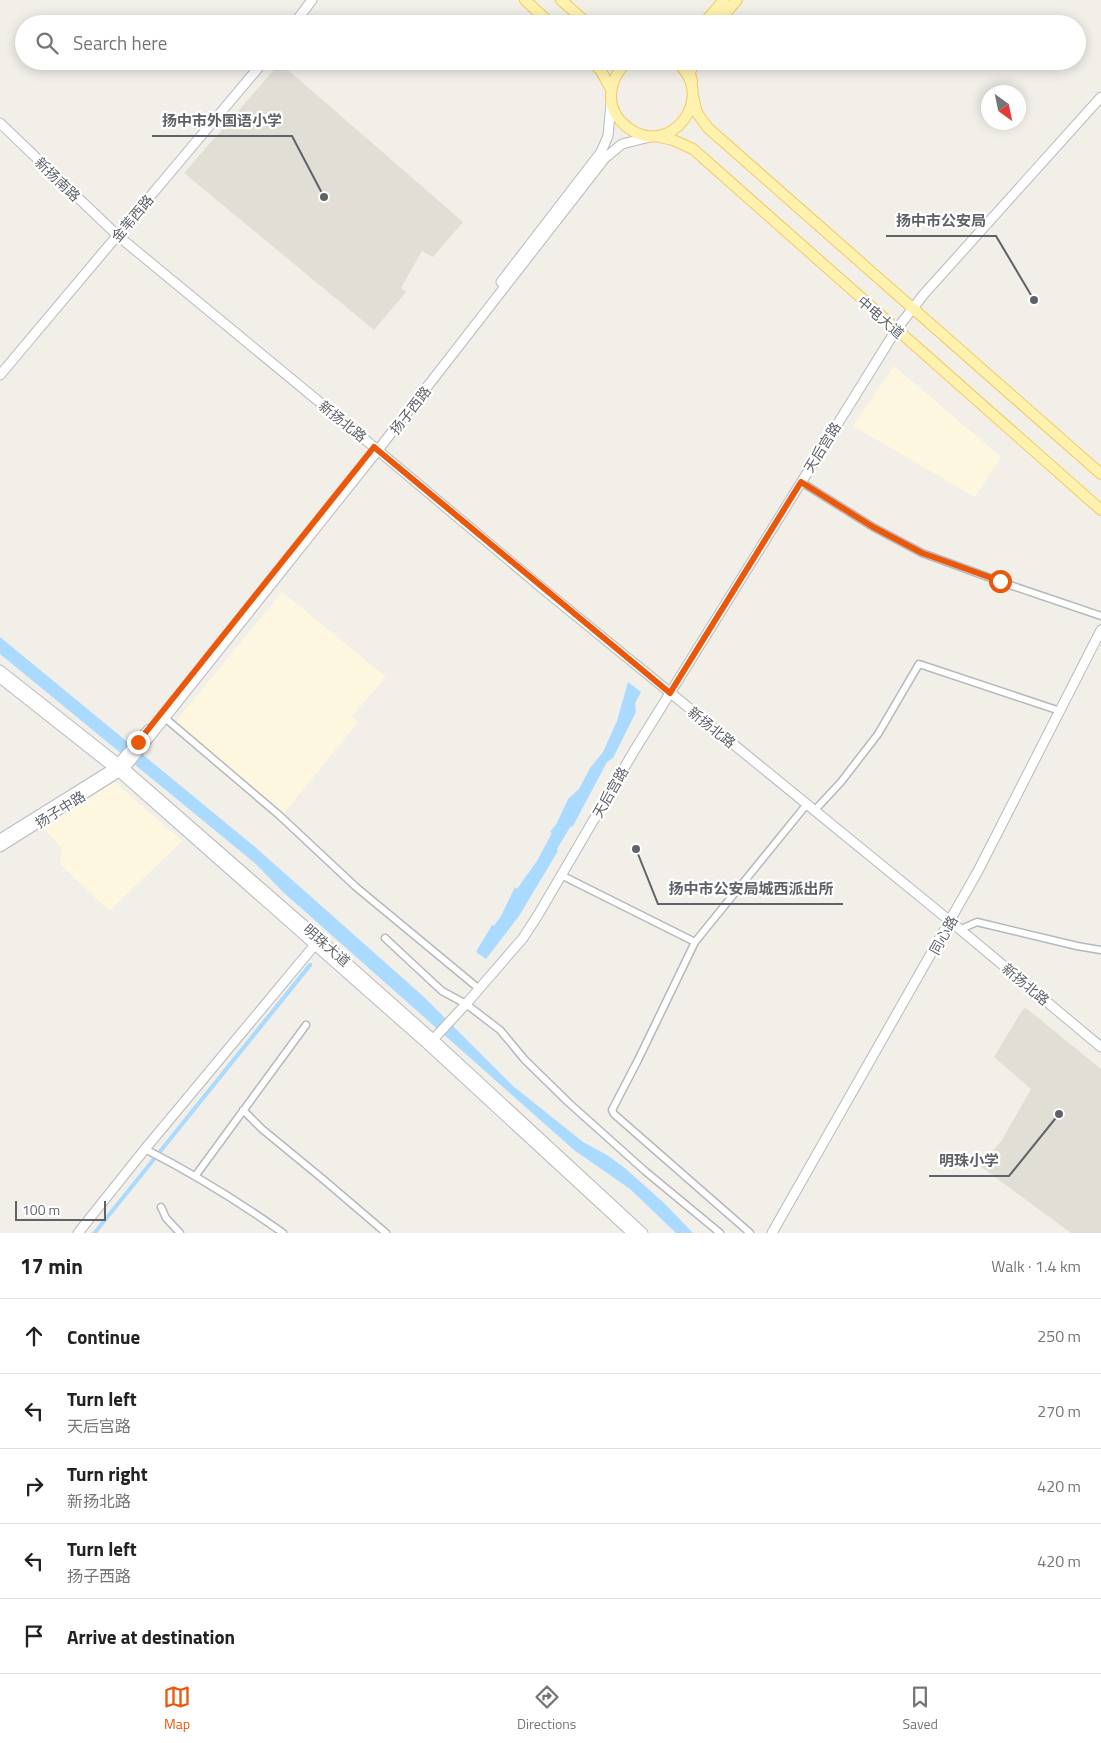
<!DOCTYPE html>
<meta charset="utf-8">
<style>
body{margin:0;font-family:"Titillium Web","Noto Sans SC",sans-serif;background:#f6f6f6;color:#222}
.compass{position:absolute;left:981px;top:85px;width:45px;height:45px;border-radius:50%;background:#fff;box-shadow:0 2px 12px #0003;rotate:147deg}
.scale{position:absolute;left:15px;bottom:12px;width:91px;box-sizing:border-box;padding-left:5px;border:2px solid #5f6368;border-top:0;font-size:14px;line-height:18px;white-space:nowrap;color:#5f6368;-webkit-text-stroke:4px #fff;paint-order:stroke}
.stop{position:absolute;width:15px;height:15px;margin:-11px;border:4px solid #ea580c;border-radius:50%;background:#fff}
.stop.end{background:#ea580c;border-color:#fff;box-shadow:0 1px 5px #0008}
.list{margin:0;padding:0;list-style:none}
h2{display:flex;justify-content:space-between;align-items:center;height:65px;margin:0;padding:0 20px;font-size:21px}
h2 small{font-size:16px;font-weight:400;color:#767676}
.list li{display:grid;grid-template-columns:32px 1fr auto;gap:15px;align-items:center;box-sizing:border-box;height:75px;padding:0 20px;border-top:1px solid #e0e0e0}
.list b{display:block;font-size:19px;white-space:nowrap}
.list p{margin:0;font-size:16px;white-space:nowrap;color:#767676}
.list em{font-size:16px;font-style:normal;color:#767676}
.icon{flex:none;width:28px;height:28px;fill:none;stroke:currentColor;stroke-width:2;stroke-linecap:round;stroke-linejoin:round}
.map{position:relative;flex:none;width:1101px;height:1233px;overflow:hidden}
.search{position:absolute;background:#fff;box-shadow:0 2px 12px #0003;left:15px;right:15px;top:15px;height:55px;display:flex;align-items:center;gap:12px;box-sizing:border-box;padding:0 18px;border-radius:28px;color:#767676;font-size:19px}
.sheet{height:440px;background:#fff}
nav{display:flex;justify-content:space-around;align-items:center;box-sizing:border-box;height:70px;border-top:1px solid #e0e0e0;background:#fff;font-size:14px;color:#767676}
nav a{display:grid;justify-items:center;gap:2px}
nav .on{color:#ea580c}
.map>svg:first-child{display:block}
.commercial{fill:#fef7e0}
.education{fill:#e1ded6}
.water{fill:#aadaff}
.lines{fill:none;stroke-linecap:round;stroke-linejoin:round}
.street-casing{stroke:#b5b8bc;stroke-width:9}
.secondary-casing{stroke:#b6babf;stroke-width:11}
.primary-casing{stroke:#f2c960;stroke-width:12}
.street{stroke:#fff;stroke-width:6}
.secondary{stroke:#fff;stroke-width:9}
.primary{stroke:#fff2af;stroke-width:10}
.route{stroke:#ea580c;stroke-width:6}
.labels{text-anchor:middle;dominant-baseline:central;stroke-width:4.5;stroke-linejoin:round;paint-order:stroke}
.street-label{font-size:14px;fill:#5f6368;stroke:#fff}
.leader{fill:none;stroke:#5f6368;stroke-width:2}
.callout-dot{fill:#5f6368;stroke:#fff;stroke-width:2}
.callout-label{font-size:15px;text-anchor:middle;font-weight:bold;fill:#5f6368;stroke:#fff;stroke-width:4.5;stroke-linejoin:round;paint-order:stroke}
</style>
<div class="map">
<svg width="1101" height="1233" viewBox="0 0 1101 1233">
<rect width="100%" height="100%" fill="#f1efe8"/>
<path class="commercial" d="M894 366 1001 457 975 497 853 426Z
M282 592 386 677 351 717 358 722 281 817 176 721Z
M115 782 182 841 109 911 60 864 62 849 43 827Z"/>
<path class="education" d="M280 63 463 222 433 257 422 251 401 288 406 292 374 330 184 173Z
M1026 1008 1101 1069V1233H1071L980 1166 1002 1140 1031 1089 994 1057 1023 1009Z"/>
<path class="water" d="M0 637 255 847 424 997 513 1086 583 1142 607 1155 626 1169 664 1203 693 1233H676L630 1189 574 1150 283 892 256 864 0 654Z
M628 682 641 692 635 703 636 712 613 758 607 762 573 826 570 827 557 849 558 851 519 916 486 959 476 952 492 925 494 926 501 916 515 887 517 889 537 861 552 833 550 832 557 823 568 799 579 789 590 768 603 752 617 721Z
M309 963H312V966L97 1233H92Z"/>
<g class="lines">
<g class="street-casing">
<path id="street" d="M801 482 873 527 922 553 1007 584 1101 616
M165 718 279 815 356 887 478 988
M814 811 841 782 878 734 919 664 1060 711
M563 876 695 942
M961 929 977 922 1077 946 1101 950
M385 938 442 991 466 1004 500 1030 525 1060 569 1103 645 1171 720 1233
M243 1110 262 1129 324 1180 386 1233
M145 1149C194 1174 238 1201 283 1233
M196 1175 306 1025
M161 1207 166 1218 180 1233
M750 1233 614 1114 612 1110 638 1060 695 942 807 804"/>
</g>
<g class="secondary-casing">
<path id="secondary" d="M294 24 312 0
M0 123 117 235 374 447 542 588 950 921 1101 1047
M501 282 601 152 608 136 611 104
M0 375 264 61
M0 670 124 768 320 939 433 1039 643 1233
M0 678 119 772 428 1045 632 1233
M0 839 114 768 149 729
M0 847 119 772 129 763 378 450 605 158 622 144 650 137
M428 1045 466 1004 523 938 538 915 634 751 896 330 924 294 1101 97
M78 1233 145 1149 318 941
M772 1233 978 871 1101 630"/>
</g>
<g class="primary-casing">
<path id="primary" d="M525 0 551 24
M561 0 588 24
M703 24 724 0
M716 24 737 0
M592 61 601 71 611 89
M630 61C617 69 611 83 611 97 611 109 618 120 627 127 670 161 720 95 675 61
M692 81 690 74 693 61
M693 96 697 113 708 128 1101 474
M655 136 673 140 693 149 1101 510"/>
</g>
<use href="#street" class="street"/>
<use href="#secondary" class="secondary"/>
<use href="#primary" class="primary"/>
</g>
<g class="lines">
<path class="route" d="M138 742 374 447 670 693 801 482 873 527 922 553 1000 581"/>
</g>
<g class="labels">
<g class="street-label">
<text transform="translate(58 179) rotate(44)">新扬南路</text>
<text transform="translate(132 218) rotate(-50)">金苇西路</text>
<text transform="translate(881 317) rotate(41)">中电大道</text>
<text transform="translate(410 410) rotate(-52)">扬子西路</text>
<text transform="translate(343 421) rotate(39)">新扬北路</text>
<text transform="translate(822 447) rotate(-58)">天后宫路</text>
<text transform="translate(712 727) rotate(39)">新扬北路</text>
<text transform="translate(610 792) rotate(-60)">天后宫路</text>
<text transform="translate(60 809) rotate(-32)">扬子中路</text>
<text transform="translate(943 935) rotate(-61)">同心路</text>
<text transform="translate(327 945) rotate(41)">明珠大道</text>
<text transform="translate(1026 984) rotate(40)">新扬北路</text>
</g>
</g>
<path class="leader" d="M324 197L292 136H152M1034 300L996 236H886M636 849L658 904H843M1059 1114L1009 1176H929"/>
<g class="callout-dot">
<circle cx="324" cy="197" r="5"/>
<circle cx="1034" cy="300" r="5"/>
<circle cx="636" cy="849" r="5"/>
<circle cx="1059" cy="1114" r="5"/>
</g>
<g class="callout-label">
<text x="222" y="126">扬中市外国语小学</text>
<text x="941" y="226">扬中市公安局</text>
<text x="751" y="894">扬中市公安局城西派出所</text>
<text x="969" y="1166">明珠小学</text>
</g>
</svg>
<svg class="compass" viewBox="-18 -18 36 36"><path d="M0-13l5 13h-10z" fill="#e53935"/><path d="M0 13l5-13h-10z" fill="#767676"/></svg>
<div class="scale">100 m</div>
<div class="stop" style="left:1000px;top:581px"></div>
<div class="stop end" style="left:138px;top:742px"></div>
<div class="search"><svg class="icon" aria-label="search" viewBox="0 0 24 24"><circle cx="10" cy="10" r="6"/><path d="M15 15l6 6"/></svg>Search here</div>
</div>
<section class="sheet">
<h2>17 min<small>Walk · 1.4 km</small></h2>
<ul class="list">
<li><svg class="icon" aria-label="ahead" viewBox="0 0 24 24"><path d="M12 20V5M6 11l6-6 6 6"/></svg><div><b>Continue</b></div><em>250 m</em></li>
<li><svg class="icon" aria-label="left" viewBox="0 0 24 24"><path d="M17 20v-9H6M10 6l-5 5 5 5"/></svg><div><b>Turn left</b><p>天后宫路</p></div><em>270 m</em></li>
<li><svg class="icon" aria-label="right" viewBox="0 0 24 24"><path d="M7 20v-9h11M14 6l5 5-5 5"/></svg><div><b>Turn right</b><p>新扬北路</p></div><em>420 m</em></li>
<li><svg class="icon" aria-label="left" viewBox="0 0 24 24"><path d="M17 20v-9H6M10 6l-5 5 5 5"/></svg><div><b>Turn left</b><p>扬子西路</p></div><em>420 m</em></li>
<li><svg class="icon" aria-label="arrive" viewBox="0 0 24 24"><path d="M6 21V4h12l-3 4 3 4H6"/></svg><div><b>Arrive at destination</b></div></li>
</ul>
</section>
<nav>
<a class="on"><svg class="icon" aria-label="map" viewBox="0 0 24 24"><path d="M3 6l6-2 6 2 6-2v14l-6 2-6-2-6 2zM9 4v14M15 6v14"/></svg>Map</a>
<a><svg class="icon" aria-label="directions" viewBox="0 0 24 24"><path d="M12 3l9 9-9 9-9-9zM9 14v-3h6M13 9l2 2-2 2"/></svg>Directions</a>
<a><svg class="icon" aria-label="saved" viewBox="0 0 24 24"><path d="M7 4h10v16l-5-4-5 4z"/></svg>Saved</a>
</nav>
